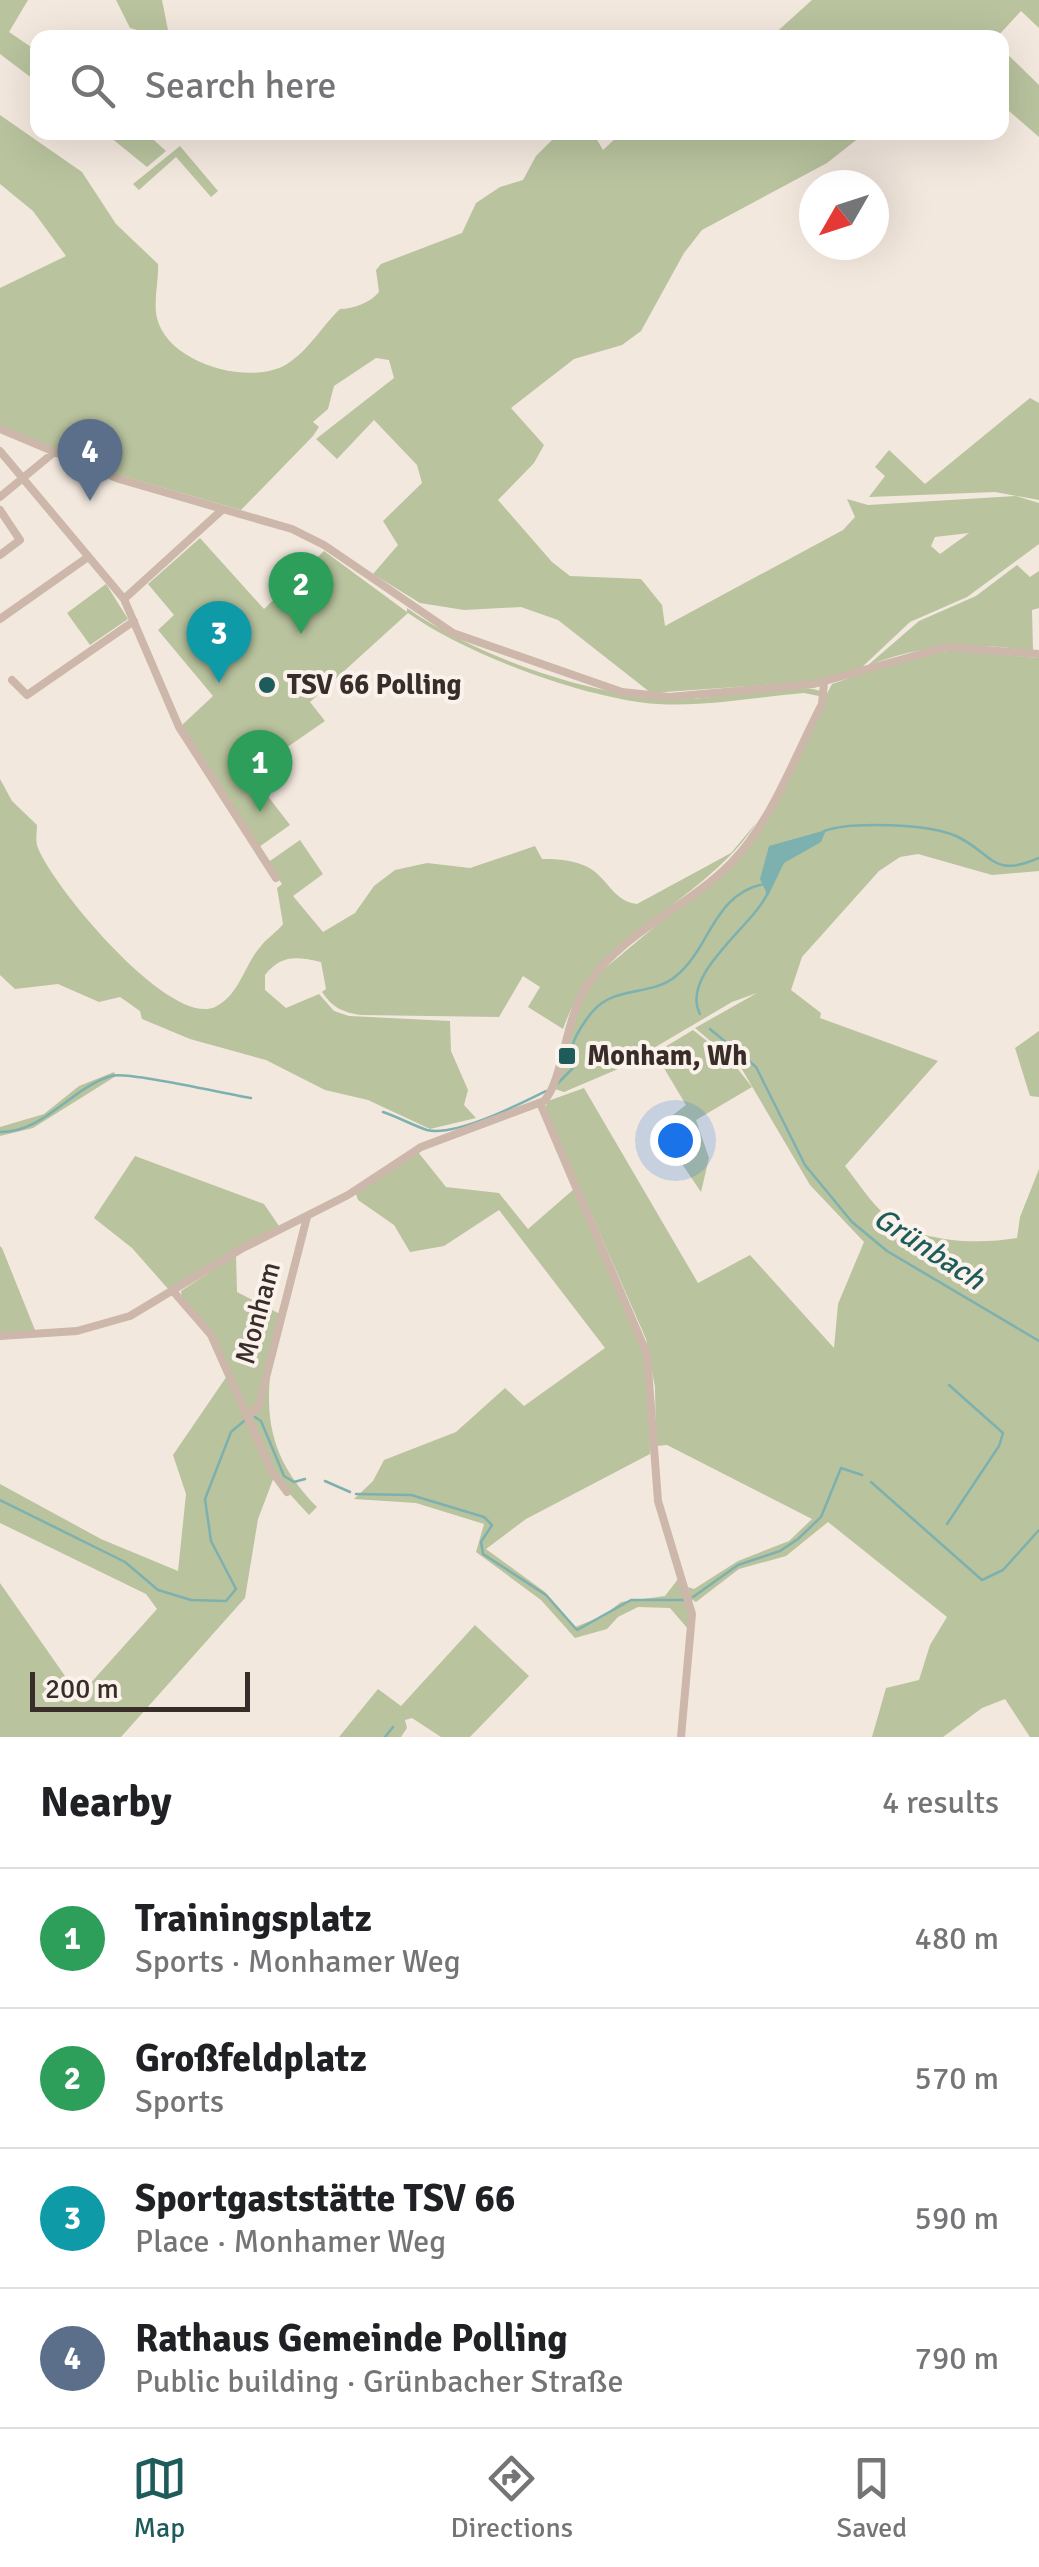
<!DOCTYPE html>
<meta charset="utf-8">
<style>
body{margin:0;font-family:Signika,sans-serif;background:#f6f6f6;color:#202124}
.compass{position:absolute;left:799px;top:170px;width:90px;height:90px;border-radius:50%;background:#fff;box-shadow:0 10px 40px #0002;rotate:231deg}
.scale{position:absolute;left:30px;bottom:25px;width:220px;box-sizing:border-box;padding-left:10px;border:5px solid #392d29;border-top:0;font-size:28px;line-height:35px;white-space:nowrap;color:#392d29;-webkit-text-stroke:8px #faf2eb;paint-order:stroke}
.you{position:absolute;left:675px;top:1140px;width:35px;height:35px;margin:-25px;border:8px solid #fff;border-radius:50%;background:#1a73e8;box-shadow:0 0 0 15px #1a73e833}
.badge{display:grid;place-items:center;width:65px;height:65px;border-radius:50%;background:#1e5c5b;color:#fff;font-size:32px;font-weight:700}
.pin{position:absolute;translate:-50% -82px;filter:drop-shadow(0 2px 5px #0008)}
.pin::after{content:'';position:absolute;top:52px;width:35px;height:30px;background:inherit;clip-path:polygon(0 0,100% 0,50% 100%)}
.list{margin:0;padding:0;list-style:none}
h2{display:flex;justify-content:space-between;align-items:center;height:130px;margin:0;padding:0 40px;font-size:42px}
h2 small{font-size:32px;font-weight:400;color:#757577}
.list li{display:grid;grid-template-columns:65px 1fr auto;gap:30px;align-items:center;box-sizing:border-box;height:140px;padding:0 40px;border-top:2px solid #e0e0e0}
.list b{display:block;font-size:38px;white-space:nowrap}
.list p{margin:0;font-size:32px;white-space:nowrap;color:#757577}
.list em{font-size:32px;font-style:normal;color:#757577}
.icon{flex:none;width:55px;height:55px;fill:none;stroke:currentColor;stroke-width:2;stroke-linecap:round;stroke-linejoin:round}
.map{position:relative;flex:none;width:1039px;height:1737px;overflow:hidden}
.search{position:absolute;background:#fff;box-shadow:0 10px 40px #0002;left:30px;right:30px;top:30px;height:110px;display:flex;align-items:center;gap:25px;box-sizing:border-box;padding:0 35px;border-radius:20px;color:#757577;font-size:38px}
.sheet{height:690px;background:#fff}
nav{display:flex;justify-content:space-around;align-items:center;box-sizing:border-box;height:140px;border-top:2px solid #e0e0e0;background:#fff;font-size:28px;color:#757577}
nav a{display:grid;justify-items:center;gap:5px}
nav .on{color:#1e5c5b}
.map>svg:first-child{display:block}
.green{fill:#b9c39e;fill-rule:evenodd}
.water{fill:#7db1af}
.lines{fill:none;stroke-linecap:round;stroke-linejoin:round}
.stream{stroke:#7db1af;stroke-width:2.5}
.minor{stroke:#ccb7aa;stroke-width:8}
.poi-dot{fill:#1e5c5b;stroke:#faf2eb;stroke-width:4}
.labels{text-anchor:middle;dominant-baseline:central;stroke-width:8;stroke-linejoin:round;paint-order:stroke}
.poi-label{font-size:28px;font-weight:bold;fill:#392d29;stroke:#faf2eb;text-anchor:start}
.street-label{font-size:28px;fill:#392d29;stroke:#faf2eb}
.water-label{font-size:30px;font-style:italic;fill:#1e5c5b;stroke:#faf2eb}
</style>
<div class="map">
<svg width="1039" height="1737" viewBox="0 0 1039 1737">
<rect width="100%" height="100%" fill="#f3e8de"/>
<path class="green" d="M0 0H28L9 32 37 51V82L0 54Z
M116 0H162L169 35 163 37 130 28Z
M812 0H1039V28L1021 11 997 37H771Z
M1002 49 1039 85V137L1002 105Z
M0 115 82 172 116 224 158 264C159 281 153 301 157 318 167 363 250 387 287 364 309 350 322 326 340 309 354 309 371 302 379 292L376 270 381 264 462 233 476 203 500 187 523 180 536 156 559 133H593L603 150 618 136 635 133H865L827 163 702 230 684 253 641 331 622 345 574 359 511 408 544 445 534 463 498 500 552 562 570 576 641 579 662 605 665 626 843 530 855 517 847 499 868 505 1016 496 1039 503V544L967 597 910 622 859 670 819 681 651 693 558 620 521 607 464 610 420 603 373 574 398 545 383 521 422 483 417 465 374 420 337 459 316 439 394 378 389 360 376 358 334 386 328 409 313 422 319 427 313 436 241 510 87 466 0 426V288L66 256 33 211 0 184ZM969 533 940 554 931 546 935 537Z
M105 133H146L166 151 147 167Z
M180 146 218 191 211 197 176 157 139 190 133 184Z
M1030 398 1039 403V500L995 492 869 497 885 476 875 467 889 450 925 484Z
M200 538 264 609 324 551 407 612V608C475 657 607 703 691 699 726 697 789 681 821 691L819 696 804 693C757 697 706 707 658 704 586 699 467 655 408 613L310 702 325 721 250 773 290 825 259 847 181 726 213 696 158 630 174 615 148 584Z
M1017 565 1030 577 1039 571V608L1032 610 1033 651C973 642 924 643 867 666L919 621 976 596Z
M106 584 128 619 90 645 67 613Z
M952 650 1039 658V871L992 875 918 854 900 857 879 871 802 957 791 990 821 1013 820 1018 938 1061 845 1166C857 1181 867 1197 880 1210 912 1243 975 1245 1017 1238L1020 1217 1039 1169V1737H1030L1005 1699 982 1708 943 1737H872L886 1688 919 1680 930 1645 947 1617 828 1522 786 1556 739 1569 696 1602 691 1599 688 1587 694 1589 738 1561 789 1541 812 1519 667 1445 656 1446 655 1387 646 1339 545 1108 548 1101 584 1088 698 1283 750 1255 834 1348 838 1304 864 1242 810 1185 740 1066 695 1028 757 993 732 1002 618 1069 564 1092 555 1089 573 1015 597 975 745 851 832 684 907 658Z
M0 779 12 801 37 825C37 832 35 841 38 848 53 887 170 1028 215 1007 240 995 244 965 261 946 267 938 277 932 283 924L277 888 282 884 267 863 300 840 323 874 293 896 323 932 355 913 374 886 395 870 427 863 470 868 535 846 542 859C558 859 577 860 591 869 609 881 614 901 637 904L731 853 757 822C704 904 596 933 563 1029L528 1007 540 987 523 976 499 1017 361 1015C342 1012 333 1008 322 992L326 989 321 962C297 957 282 954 265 975V990L286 1008 319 994 334 1011 349 1016 450 1021 451 1051 468 1090 464 1105 476 1118 430 1129 368 1100 325 1090 266 1060 190 1039 142 1019 140 1011 120 997 99 1002 58 984 15 989 0 975Z
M693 1030 730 1059 752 1087 696 1120 709 1158 701 1192 657 1127 686 1105 655 1053Z
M1039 1031V1097L1030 1096 1015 1048Z
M114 1072 116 1076 33 1128 0 1136V1127L44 1114 79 1086Z
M418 1152 446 1187 499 1193 528 1229 574 1189 642 1346 649 1382 650 1454 526 1519 486 1549 545 1592 575 1627 603 1616 621 1602 665 1596 678 1579 688 1607V1629L670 1608 638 1607 618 1617 607 1629 575 1638 541 1600 476 1552 484 1524 416 1503 354 1499 373 1481 384 1460 456 1432 505 1388 524 1406 605 1348 499 1210 444 1246 410 1252 394 1225 358 1200 356 1194Z
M135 1156 264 1204 279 1226 169 1290 132 1248 94 1218Z
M0 1246 2 1248 35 1330 0 1333Z
M236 1255 237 1292 280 1314C265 1391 256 1446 317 1507L309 1515 274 1477 258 1519 245 1598 121 1737H0V1583L79 1696 157 1609 146 1594 0 1523V1484L101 1539 178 1571 186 1494 173 1455 229 1373 219 1347 182 1299 181 1291Z
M475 1625 529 1676 470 1737H441L412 1718 405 1720 407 1728 401 1737H339L378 1689 401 1706Z"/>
<path class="water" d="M826 830 821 842 784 863 768 896 760 879 769 846Z"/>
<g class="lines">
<path class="stream" d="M824 831C851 821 929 824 956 836 993 853 991 879 1039 858
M700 1014C679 974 756 924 768 892
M710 1029 756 1067 805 1165 852 1222 887 1251 1039 1341
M557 1084 575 1066C577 1058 572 1051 573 1044 576 1034 586 1019 593 1011 616 985 651 997 676 976 710 949 713 894 764 884
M383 1112C398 1117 412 1125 427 1130 455 1137 520 1104 546 1091
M0 1132C45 1132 71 1088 111 1076 126 1071 226 1094 251 1098
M255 1417 261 1421 284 1476 294 1482 305 1479
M325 1481 350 1492
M871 1482 982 1580 1003 1570 1039 1530
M356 1494 411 1495 484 1517 492 1525 481 1542 483 1554 546 1595 577 1630 631 1600H684
M0 1500 125 1562 158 1590 191 1600 226 1601 236 1589 211 1541 205 1499 231 1432 244 1421
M947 1524 999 1446 1003 1433 949 1385
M693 1597 738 1565 780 1551 798 1539 821 1517 841 1468 862 1475
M385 1737 393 1727"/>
<path class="minor" d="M0 429 119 479 292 529 324 545 453 633 622 692 669 697 814 684 946 647 1039 654
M0 451 124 599 179 727 276 878
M0 497 52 454
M0 510 20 540 0 555
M124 599 223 509
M0 619 88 557
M12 680 27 695 134 621
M540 1103 647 1354 658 1501 692 1614 681 1737
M173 1291 211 1335 271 1470 287 1492
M0 1336 77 1331 130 1316 241 1249 348 1195 421 1147 544 1101C564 1080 564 1016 590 981 626 931 688 907 731 863 772 822 795 755 822 704L824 683
M248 1417 259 1405 307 1217"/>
</g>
<g class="poi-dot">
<circle cx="267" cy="685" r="10"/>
<rect x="557" y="1046" width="20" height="20" rx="5"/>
</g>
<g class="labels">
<g class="poi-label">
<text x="287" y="685">TSV 66 Polling</text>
<text x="587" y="1056">Monham, Wh</text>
</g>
<g class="street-label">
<text transform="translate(258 1313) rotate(-75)">Monham</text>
</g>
<g class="water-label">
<text transform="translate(929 1249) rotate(33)">Grünbach</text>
</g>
</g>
</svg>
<svg class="compass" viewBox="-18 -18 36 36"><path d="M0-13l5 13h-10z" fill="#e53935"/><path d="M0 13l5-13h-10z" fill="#757577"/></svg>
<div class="scale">200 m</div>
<div class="you"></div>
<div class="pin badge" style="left:260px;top:812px;background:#2e9e5b">1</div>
<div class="pin badge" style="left:301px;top:634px;background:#2e9e5b">2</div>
<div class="pin badge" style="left:219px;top:683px;background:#0f9aa8">3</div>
<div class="pin badge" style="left:90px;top:501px;background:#5c6f8a">4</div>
<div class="search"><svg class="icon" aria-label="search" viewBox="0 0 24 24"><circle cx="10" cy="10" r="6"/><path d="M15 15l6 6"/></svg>Search here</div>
</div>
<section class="sheet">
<h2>Nearby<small>4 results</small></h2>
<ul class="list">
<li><span class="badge" style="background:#2e9e5b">1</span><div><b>Trainingsplatz</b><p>Sports · Monhamer Weg</p></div><em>480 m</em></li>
<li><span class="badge" style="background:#2e9e5b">2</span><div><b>Großfeldplatz</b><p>Sports</p></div><em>570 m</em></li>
<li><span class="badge" style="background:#0f9aa8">3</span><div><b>Sportgaststätte TSV 66</b><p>Place · Monhamer Weg</p></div><em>590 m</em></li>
<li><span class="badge" style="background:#5c6f8a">4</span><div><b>Rathaus Gemeinde Polling</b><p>Public building · Grünbacher Straße</p></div><em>790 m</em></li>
</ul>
</section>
<nav>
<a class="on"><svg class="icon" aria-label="map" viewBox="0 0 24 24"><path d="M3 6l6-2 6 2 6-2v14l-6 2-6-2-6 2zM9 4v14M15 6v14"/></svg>Map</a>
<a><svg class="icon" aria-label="directions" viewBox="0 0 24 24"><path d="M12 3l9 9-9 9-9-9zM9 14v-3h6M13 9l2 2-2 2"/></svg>Directions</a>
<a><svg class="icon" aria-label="saved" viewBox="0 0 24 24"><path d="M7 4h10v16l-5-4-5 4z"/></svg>Saved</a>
</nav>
